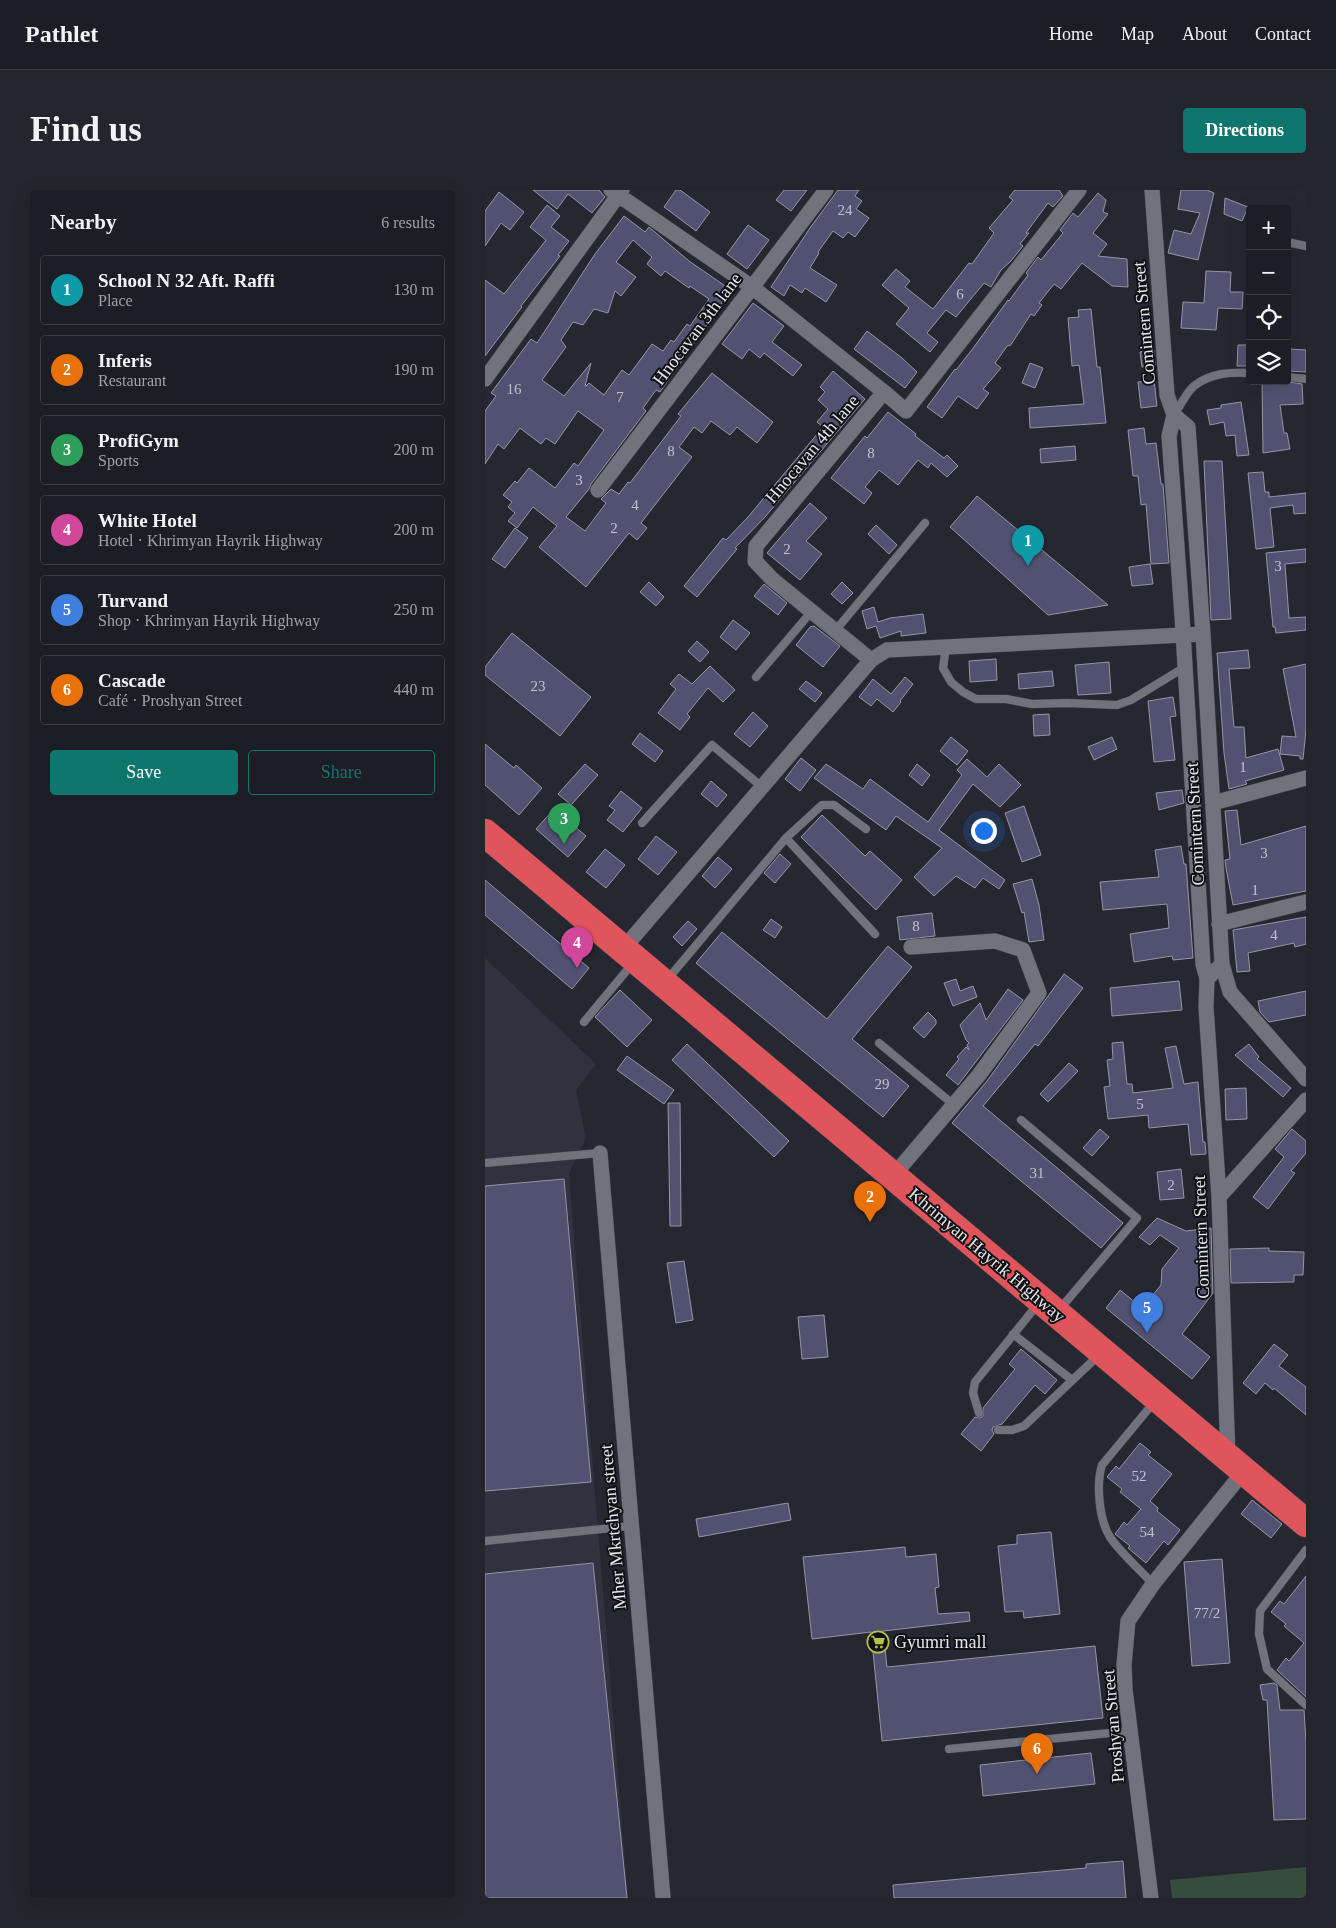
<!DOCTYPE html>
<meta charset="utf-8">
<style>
body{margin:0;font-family:Georgia,serif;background:#25262d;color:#f1f3f6}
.controls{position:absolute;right:15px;top:15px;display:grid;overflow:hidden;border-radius:5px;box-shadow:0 5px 20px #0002}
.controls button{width:45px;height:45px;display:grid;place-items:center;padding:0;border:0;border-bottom:1px solid #3b3b42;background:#1d1d25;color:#f1f3f6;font:25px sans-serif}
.you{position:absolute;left:498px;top:640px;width:18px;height:18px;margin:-12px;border:4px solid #fff;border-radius:50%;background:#1a73e8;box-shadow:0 0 0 8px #1a73e833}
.badge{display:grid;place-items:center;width:32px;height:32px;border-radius:50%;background:#0f766e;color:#fff;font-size:16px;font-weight:700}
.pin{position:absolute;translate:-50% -41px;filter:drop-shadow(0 1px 2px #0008)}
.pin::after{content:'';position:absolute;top:26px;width:18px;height:15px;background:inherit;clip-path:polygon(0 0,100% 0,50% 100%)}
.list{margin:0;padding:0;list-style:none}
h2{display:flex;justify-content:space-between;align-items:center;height:65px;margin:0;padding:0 20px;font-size:21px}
h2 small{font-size:16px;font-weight:400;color:#a0a2a7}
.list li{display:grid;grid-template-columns:32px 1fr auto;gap:15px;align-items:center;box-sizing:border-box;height:70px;margin:0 10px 10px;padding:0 10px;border:1px solid #3b3b42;border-radius:5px}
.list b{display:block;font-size:19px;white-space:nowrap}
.list p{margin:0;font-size:16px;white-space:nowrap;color:#a0a2a7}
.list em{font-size:16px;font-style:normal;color:#a0a2a7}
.actions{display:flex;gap:10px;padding:15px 20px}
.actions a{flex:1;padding:11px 0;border:1px solid #0f766e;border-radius:5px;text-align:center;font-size:18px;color:#0f766e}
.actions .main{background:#0f766e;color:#fff}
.icon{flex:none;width:28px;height:28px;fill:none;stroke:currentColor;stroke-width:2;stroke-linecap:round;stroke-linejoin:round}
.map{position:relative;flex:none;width:821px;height:1708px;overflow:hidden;border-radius:5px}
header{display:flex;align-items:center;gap:30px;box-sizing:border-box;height:70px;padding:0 25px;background:#1d1d25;border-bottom:1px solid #3b3b42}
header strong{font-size:24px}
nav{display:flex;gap:28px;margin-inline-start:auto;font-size:18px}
.intro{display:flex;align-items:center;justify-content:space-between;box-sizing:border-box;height:120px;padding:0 30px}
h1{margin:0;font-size:35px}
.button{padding:12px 22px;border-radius:5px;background:#0f766e;color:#fff;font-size:18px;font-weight:700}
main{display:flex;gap:30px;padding:0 30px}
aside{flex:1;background:#1d1d25;border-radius:5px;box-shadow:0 5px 20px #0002}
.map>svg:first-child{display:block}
.built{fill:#313240}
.green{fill:#364d3e}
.building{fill:#515272;stroke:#9596a2;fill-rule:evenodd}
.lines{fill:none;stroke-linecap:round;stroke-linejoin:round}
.lane-casing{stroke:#43434b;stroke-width:9}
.street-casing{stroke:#43434b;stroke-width:16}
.highway-casing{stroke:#43434b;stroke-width:29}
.lane{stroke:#71727d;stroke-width:8}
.street{stroke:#71727d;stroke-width:15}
.highway{stroke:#df555b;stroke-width:28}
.labels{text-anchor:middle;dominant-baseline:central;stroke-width:4;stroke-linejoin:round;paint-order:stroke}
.number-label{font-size:15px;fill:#c0c0cd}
.street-label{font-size:18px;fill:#e5e5eb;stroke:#101115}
.poi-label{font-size:18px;fill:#e5e5eb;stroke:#101115;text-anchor:start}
</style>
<header>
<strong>Pathlet</strong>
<nav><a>Home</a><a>Map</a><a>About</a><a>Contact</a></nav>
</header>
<div class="intro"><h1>Find us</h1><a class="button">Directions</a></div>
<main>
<aside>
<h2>Nearby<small>6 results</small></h2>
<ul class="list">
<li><span class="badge" style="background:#0f9aa8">1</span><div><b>School N 32 Aft. Raffi</b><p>Place</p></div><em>130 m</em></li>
<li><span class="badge" style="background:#e8710a">2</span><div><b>Inferis</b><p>Restaurant</p></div><em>190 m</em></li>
<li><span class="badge" style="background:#2e9e5b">3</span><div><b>ProfiGym</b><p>Sports</p></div><em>200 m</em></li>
<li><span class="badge" style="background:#d1479c">4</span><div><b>White Hotel</b><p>Hotel · Khrimyan Hayrik Highway</p></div><em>200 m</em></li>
<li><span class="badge" style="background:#3f7fe0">5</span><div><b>Turvand</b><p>Shop · Khrimyan Hayrik Highway</p></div><em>250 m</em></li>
<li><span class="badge" style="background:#e8710a">6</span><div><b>Cascade</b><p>Café · Proshyan Street</p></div><em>440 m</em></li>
</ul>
<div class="actions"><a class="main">Save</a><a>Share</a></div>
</aside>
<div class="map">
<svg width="821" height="1708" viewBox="0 0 821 1708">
<rect width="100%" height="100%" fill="#272731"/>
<path class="built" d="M0 768 111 874 91 900 101 948 84 983 143 1708H0Z"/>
<path class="green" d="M821 1677V1708H687L685 1690Z"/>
<path class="building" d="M48 0H114L120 7 107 23 83 4 72 19Z
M191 0H195L225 22 211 41 179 17Z
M299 0H322L306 21 291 10Z
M353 0H374L370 6 377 11 371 19 384 28 370 47 363 42 358 48 348 41 333 62 334 63 325 78 352 95 341 112 320 98 317 103 305 95 299 106 286 97 325 38Z
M530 0H574L578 6 568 17 563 13 541 43H544L535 54 538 56 526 71 516 80 506 97 499 93 471 127 461 120 442 143 453 152 445 162 411 134 424 118 397 95 411 79 425 91 420 97 448 119 484 73 487 74 509 43 504 38 528 10 524 7Z
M696 0H722L729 3 713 70 683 63 689 40 706 44 715 23 693 19Z
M14 2 39 22 25 40 16 33 0 56V21Z
M613 3 621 10 618 22 623 24 608 43 622 54 613 66 642 69 643 97 627 96 597 73 576 99 569 94 554 113 557 115 549 126 546 124 525 156 523 155 510 173 516 178 498 199 504 203 492 219 473 206 457 228 442 217 470 179 471 180 489 157 523 110 524 111 543 85 541 83 553 67 556 70 578 43 575 40 588 23 593 27Z
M740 8 763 17 757 31 739 24Z
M62 15 75 26 66 37 84 51 73 65 75 66 36 116 37 117 0 166V90L19 104 61 50 45 37Z
M139 26 160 42 164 37 204 71 246 100 175 202 171 200 158 218 161 221 106 294 104 299 81 327 100 341 121 313 116 309 126 299 134 304 143 292 145 293 196 226 193 224 227 183 288 232 272 253 252 237 245 245 226 231 217 243 209 237 194 257 207 267 156 333 162 338 152 350 144 343 101 397 54 357 72 336 48 317 32 338 23 331 30 323 23 317 27 312 18 305 30 291 32 293 44 278 70 298 89 273 93 276 119 240 93 221 70 254 61 248 56 254 35 238 19 259 13 254 0 274V221L11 206 6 203 46 149 52 153 110 64ZM148 50 167 67 162 74 176 86 180 81 204 98 205 96 224 109 205 136 202 134 189 152 186 150 178 161 167 154 144 185 137 180 119 205 104 193 101 196H100L106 173 79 206 57 190 81 157 76 150 88 132 98 135 109 119 123 123 130 101 136 106 151 87 131 72Z
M263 35 284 50 262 79 242 64Z
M721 81 746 82 745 102H758L757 119 733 118 731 140 696 138 698 112 719 113Z
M268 113 299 136 287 152 317 175 308 186 279 163 275 168 264 159 257 169 237 154Z
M606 119 612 177H615L621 233 545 238 544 218 599 214 594 175 587 176 583 128 594 127 593 120Z
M382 141 417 168 432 182 420 198 369 159Z
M753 155H765V176H752Z
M804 159 821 160V182L802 181Z
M669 160 670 175 657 177 655 162Z
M545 173 558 178 550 198 537 193Z
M348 181 380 209 280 327 250 358 252 359 212 407 199 396 238 348 241 350 263 327 338 237 332 232 343 219 333 210 340 202 335 197Z
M669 190 672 216 656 218 653 192Z
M777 191H798L817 194 818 214 795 215 799 243H802L805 259 778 263Z
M756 212 764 265 752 266 750 245 741 246 739 232 725 235 722 220 736 218V215Z
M403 222 431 244 430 246 459 268 462 265 473 276 462 287 446 273 443 278 433 270 413 295 394 280 380 297 387 303 379 314 346 288 380 246 382 248Z
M659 238 661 254 671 253 676 294H678L684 373 666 374 661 314 656 315 653 286H648L643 240Z
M590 256 591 270 556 273 555 259Z
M719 271H737L746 429 726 430Z
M778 282 780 302H784V307L821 303V323L809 324 808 315 785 318 789 357 771 359 763 283Z
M492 306 623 415 563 425 465 337Z
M325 313 342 328 321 351 337 364 315 390 282 363Z
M391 335 412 355 404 364 383 344Z
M30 338 43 348 20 378 7 369Z
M821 359V372L800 374 804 428 821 427V440L791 443 790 437H788L781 363Z
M665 374 668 394 647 396 644 377Z
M164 392 179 407 171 416 155 402Z
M357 392 368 403 357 414 346 404Z
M279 394 302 413 293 425 269 406Z
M389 417 393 432 405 428 438 424 441 443 416 446V441L395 448 391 436 382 439 377 421Z
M248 430 265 443 251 460 235 447Z
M329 436 355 456 338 477 311 455 325 437Z
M27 443 106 507 75 546 0 485V477Z
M212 451 224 462 215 472 203 461Z
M763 460 765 478 744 479 749 537H759L761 568 793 559 799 580 760 591 762 594 744 599 739 563 732 463Z
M511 469 512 490 485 492 484 471Z
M624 472 626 503 593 505 590 475Z
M821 474V540L818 569H815V566L795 564 797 546 811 547 798 479Z
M225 476 250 500 238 512 223 498 202 524 205 527 195 540 173 523 191 499 185 494 194 484 207 494Z
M567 481 569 496 534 499 533 484Z
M420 487 428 494 415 511 416 512 408 522 392 509 386 516 374 507 388 489 406 504Z
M321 491 337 503 330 512 314 499Z
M688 507 691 526 685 527 690 570 669 572 663 511Z
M268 522 283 536 265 557 249 544Z
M564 524 565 545 549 546 548 525Z
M155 543 178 561 170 572 147 554Z
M466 547 483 561 472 575 455 561Z
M627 547 632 559 609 570 603 557Z
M0 554 29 578 31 575 57 598 34 625 0 595Z
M316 568 331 580 315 601 300 589Z
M482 569 502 587 514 574 536 595 515 617 488 594 454 640 520 690 514 699 498 688 490 698 471 686 449 706 429 687 457 658 411 626 401 640 329 588 341 574 378 599 385 589 443 632 477 585 472 580Z
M100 574 113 585 86 615 73 604Z
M432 574 445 585 437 596 424 585Z
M226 591 242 605 232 617 216 604Z
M697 600 699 613 674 620 671 603Z
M136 601 157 618 138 642 122 630 130 620 124 616Z
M539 616 556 665 537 672 520 623Z
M69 619 101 646 83 667 51 639Z
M752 620 756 655 821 636V701L748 715 741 678 740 670 745 669 740 621Z
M337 625 380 666 385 661 417 690 391 720 316 647Z
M171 646 192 662 173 685 153 669Z
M696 656 699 674H701L708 768 688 770 687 766 649 772 645 744 684 738 682 714 618 720 615 692 674 687 670 660Z
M120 659 140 675 121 698 101 682Z
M295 664 306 674 290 693 279 683Z
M233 667 247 679 230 698 217 686Z
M547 689 554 715 559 750 544 752 539 722 537 723 528 694Z
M0 690 104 778 87 799 0 725Z
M447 723 450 746 415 750 412 727Z
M821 727V754L810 757 809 753 763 763 765 781 752 782 748 740Z
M286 729 297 737 290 748 278 740Z
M203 731 212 739 197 756 188 747Z
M237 742 342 829 403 756 427 777 367 849 424 896 398 927 211 773Z
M579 784 598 798 553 856 550 854 498 916 638 1033 616 1058 467 933 502 891Z
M471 789 475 801 488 796 492 807 468 816 459 793Z
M694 791 697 820 627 826 625 798Z
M523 799 538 810 473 895 461 885 474 869 472 867 481 857 484 860 482 855 484 853 481 850 475 835 495 813 501 830Z
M135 800 167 830 142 857 110 827Z
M821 801V825L784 832 775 822 773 811Z
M443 822 451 830V834L439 848 428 838Z
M638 852 642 894H647L648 903 688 898 680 858 691 856 699 894 713 892 718 952H720L721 964 706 965 703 934 664 938 663 925 623 929 619 897 625 896 622 870 628 869 627 853Z
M202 854 304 951 289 967 187 870Z
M764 854 774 867 772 869 806 898 798 907 750 865Z
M142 866 189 900 179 914 132 880Z
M584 873 593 881 563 912 555 904Z
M761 898 762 929 741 930 740 899Z
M183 913H195L196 1036H185Z
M615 939 624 947 607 966 598 958Z
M807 939 821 951V963L806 981 810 983 783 1019 768 1007 799 967 790 959Z
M696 979 699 1008 675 1010 672 982Z
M79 989 106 1292 0 1301V996Z
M672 1028 701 1041 726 1038 728 1103 697 1144 725 1167 707 1189 621 1118 635 1100 657 1118 676 1095 677 1079 694 1058 675 1045 665 1055 654 1047Z
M784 1058V1061L819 1062 818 1085H809V1092L746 1093 745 1059Z
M199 1071 208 1130 191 1133 182 1073Z
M339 1125 343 1167 317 1169 313 1127Z
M789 1154 803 1165 794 1176 821 1197V1225L789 1198 788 1200 780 1193 771 1204 758 1193Z
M536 1159 572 1190 560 1204 550 1195 517 1234 508 1237 507 1240 509 1244 496 1261 476 1244 490 1227 495 1228 498 1226V1218L530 1179 524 1174Z
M655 1253 666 1262 663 1265 687 1284 665 1311 673 1318 672 1321 695 1340 683 1355 679 1351 661 1373 643 1358 645 1356 630 1344 639 1332 642 1335 656 1319 635 1302 637 1299 622 1287 631 1276 634 1279Z
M767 1310 797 1334 786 1348 756 1324Z
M303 1313 306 1330 214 1347 211 1329Z
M566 1342 575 1424 539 1428 538 1421 520 1422 513 1356 532 1354V1345Z
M420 1357 421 1367 451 1364 454 1397 450 1398 453 1424 484 1422 485 1431 398 1441 402 1477 610 1456 618 1528 397 1551 386 1442 327 1449 318 1367Z
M737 1369 745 1473 707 1476 699 1372Z
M108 1373 142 1708H0V1384Z
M821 1386V1507L792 1480 801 1468 804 1471 819 1453 799 1436 801 1434 786 1422 795 1411 799 1414Z
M789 1493 792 1495 795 1520H819L821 1552V1629L789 1630 782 1510H778L775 1495Z
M606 1563 610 1594 498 1606 495 1575Z
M638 1671 641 1708H409L408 1695 601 1678V1674Z"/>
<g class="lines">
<g class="lane-casing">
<path id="lane" d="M802 52 821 56
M802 187 821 189
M689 225C695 216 701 203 709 196 725 183 745 182 765 183
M350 441 440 333
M461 457 458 478 466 492 478 502 491 509H521L547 514 582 513 632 515 646 510 700 477
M271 487 327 421
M157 633 227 555 277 597
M301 648 390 744
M182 790 301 648 337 615H349L381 639
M99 832 148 773
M394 853 469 915
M536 930 652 1028 574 1120
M0 973 115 963
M528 1144 587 1190
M494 1223 488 1203 490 1192 553 1114
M513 1240H527L539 1236 614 1165
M0 1351 146 1336
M821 1360 775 1421 774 1444 782 1479 821 1515
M668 1394C656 1381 634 1361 625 1347 614 1330 611 1294 617 1275L670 1211
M464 1559 645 1541"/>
</g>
<g class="street-casing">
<path id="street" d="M126 0 267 97 399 202
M667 0 682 205 689 225 703 237 718 444 737 774 722 789 721 817 734 1007 743 1268
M0 189 137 0
M689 225 684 246 697 426 718 774 722 789
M113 300 341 0
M386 470 287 389 270 371 271 356 399 202 421 221 594 0
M728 613 821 588
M734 734 821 712
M138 759 386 470 402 460 718 444
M737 774 745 802 821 889
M115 963 178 1708
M408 986 494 885 554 803 538 760 510 751 426 757
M734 1007 821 910
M666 1708 640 1499 639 1475 643 1431 668 1394 759 1281"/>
</g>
<g class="highway-casing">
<path id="highway" d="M0 643 821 1333"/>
</g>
<use href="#lane" class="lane"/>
<use href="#street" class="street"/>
<use href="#highway" class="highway"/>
</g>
<defs>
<g id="supermarket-ring" transform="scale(1.125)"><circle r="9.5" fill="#101115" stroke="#b9c046" stroke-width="1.5"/><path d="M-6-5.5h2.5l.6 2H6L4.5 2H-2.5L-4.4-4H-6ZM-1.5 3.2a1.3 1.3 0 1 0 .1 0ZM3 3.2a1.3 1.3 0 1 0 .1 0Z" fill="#b9c046"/></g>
</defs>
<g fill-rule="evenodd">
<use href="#supermarket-ring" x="393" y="1452"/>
</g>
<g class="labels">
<g class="number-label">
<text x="360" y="20">24</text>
<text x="475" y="104">6</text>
<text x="29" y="199">16</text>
<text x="135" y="207">7</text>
<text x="186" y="261">8</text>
<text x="386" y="263">8</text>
<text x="94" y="290">3</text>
<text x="150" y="315">4</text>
<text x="129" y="338">2</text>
<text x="302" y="359">2</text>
<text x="793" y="376">3</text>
<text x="53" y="496">23</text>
<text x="758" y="577">1</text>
<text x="779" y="663">3</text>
<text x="770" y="700">1</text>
<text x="431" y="736">8</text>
<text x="789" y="745">4</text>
<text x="397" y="894">29</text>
<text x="655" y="914">5</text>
<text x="552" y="983">31</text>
<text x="686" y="995">2</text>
<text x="654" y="1286">52</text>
<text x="662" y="1342">54</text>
<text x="722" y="1423">77/2</text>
</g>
<g class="street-label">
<text transform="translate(659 133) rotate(-95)">Comintern Street</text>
<text transform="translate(212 139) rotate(-53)">Hnocavan 3th lane</text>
<text transform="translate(327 259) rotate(-50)">Hnocavan 4th lane</text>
<text transform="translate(710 634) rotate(-93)">Comintern Street</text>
<text transform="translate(716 1047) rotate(-92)">Comintern Street</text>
<text transform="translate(502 1065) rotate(40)">Khrimyan Hayrik Highway</text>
<text transform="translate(128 1337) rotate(-95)">Mher Mkrtchyan street</text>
<text transform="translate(628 1536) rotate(-95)">Proshyan Street</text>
</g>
<g class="poi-label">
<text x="409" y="1452">Gyumri mall</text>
</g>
</g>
</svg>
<div class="controls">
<button>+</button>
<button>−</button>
<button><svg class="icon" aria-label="locate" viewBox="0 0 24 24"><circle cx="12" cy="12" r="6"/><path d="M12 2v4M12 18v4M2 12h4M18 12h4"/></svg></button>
<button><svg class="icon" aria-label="layers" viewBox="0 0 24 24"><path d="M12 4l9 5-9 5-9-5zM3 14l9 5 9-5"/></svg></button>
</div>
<div class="you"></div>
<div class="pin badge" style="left:543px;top:376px;background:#0f9aa8">1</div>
<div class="pin badge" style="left:385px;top:1032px;background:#e8710a">2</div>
<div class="pin badge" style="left:79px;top:654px;background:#2e9e5b">3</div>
<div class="pin badge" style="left:92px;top:778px;background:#d1479c">4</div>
<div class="pin badge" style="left:662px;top:1143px;background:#3f7fe0">5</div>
<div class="pin badge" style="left:552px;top:1584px;background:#e8710a">6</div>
</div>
</main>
